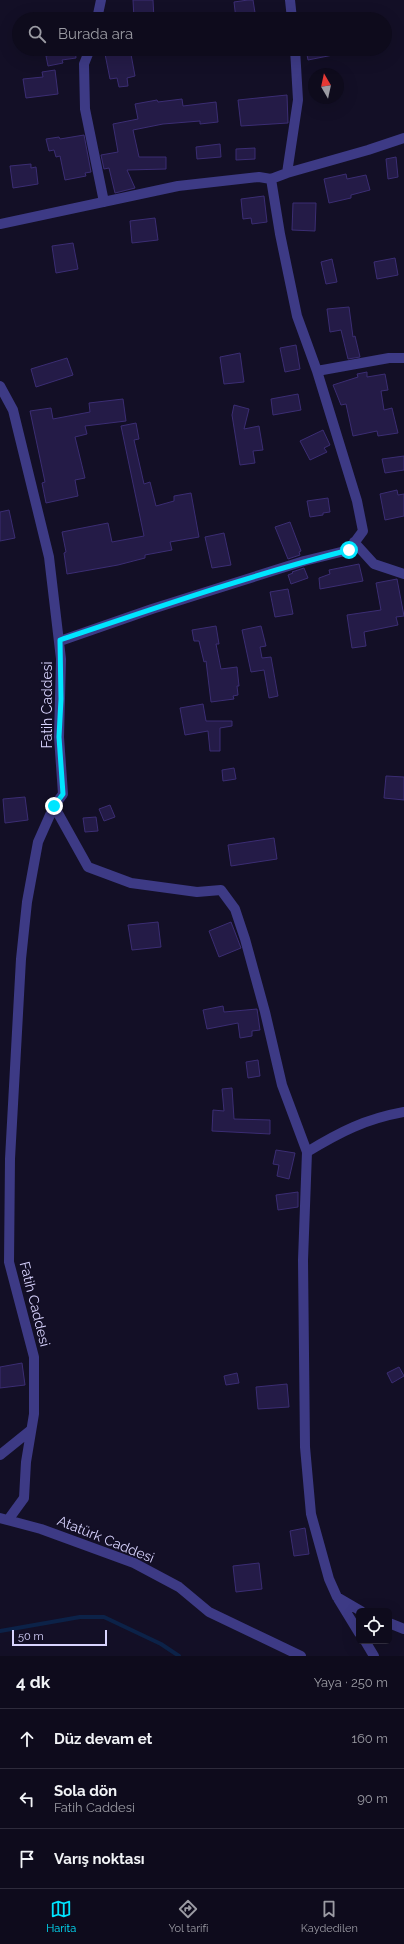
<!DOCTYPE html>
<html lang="tr">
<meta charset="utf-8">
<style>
body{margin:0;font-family:Raleway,sans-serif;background:#171425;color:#f1f3f6}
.controls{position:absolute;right:12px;bottom:12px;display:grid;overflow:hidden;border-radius:6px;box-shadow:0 4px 16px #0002}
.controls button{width:36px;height:36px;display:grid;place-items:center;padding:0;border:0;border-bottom:1px solid #2e2b3b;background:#0e0b1c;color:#f1f3f6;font:20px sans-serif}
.compass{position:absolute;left:308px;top:68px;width:36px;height:36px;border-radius:50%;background:#0e0b1c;box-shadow:0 4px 16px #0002;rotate:351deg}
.scale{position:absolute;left:12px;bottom:10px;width:95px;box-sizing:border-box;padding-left:4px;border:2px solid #d9d4ff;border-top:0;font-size:11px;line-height:14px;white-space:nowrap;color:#d9d4ff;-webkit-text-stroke:3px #130f26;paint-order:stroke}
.stop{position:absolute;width:12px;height:12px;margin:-9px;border:3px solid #00e5ff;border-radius:50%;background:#fff}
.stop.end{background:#00e5ff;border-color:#fff;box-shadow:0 1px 4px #0008}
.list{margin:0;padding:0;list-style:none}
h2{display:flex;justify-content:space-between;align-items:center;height:52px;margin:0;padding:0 16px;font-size:17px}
h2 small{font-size:13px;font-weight:400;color:#9b9ba3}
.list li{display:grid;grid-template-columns:26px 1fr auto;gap:12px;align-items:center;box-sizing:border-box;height:60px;padding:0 16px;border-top:1px solid #2e2b3b}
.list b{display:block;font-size:15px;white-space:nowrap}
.list p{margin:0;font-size:13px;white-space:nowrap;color:#9b9ba3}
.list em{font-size:13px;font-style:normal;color:#9b9ba3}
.icon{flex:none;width:22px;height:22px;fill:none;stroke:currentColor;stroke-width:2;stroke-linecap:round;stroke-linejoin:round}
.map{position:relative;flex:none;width:404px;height:1656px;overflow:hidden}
.search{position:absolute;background:#0e0b1c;box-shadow:0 4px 16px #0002;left:12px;right:12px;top:12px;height:44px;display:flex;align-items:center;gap:10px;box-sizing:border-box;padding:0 14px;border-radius:22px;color:#9b9ba3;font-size:15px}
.sheet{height:232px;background:#0e0b1c}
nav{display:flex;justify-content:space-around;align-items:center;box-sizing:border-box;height:56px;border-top:1px solid #2e2b3b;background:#0e0b1c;font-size:11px;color:#9b9ba3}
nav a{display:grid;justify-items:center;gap:2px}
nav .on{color:#00e5ff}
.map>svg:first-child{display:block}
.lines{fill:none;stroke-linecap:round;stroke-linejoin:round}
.stream{stroke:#0c2248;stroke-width:4}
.building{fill:#241b47;stroke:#3b2d73}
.minor{stroke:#3d3a85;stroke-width:10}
.route{stroke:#00e5ff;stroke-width:5}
.labels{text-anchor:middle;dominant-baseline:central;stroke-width:3;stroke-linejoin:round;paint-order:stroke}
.street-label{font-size:14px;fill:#d9d4ff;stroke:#130f26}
</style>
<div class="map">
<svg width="404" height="1656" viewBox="0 0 404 1656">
<rect width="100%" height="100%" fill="#130f26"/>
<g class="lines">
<path class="stream" d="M0 1631 80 1617H104L161 1644 179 1656"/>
</g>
<path class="building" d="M133 0H153L154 19H134Z
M248 0H253L256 19H236L234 2Z
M60 49H75L76 58 62 60 63 63 48 66 46 56 60 53Z
M104 49H130L135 76 127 78 128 86 119 87 117 78 110 79Z
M306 49H337L338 54 308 60Z
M55 70 58 94 26 98 23 79 43 77 42 72Z
M287 95 288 123 241 126 238 100Z
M182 99 183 106 216 102 218 122 200 124V121L163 124 133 130 139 157H166V169L127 170 135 188 115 193 109 168 104 169 101 155 118 152 113 124 138 119 135 104 157 100 158 102Z
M84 135 91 172 85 173 86 176 65 180 60 156 56 157 54 150 49 151 46 139 59 137 60 139Z
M220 144 221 157 197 159 196 147Z
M255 148V159L236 160V149Z
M396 157 398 177 388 179 386 159Z
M31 164V168L36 167 38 184 13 188 10 166Z
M346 174 347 179 366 175 370 190 351 195V198L329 203 324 179Z
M264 196 267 222 252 224 251 218 243 219 241 199Z
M293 203H316L315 231 292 230Z
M155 218 158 240 132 243 130 221Z
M73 243 78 269 56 273 52 246Z
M395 258 398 275 377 279 374 262Z
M332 259 337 282 326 284 321 262Z
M349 307 353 337 355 336 360 357 348 359 341 330 330 332 327 309Z
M296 345 300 369 285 372 280 348Z
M240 353 244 382 224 384 220 357Z
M67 358 73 375 36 387 31 369Z
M367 372V377L385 374 388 390 381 391 384 410 392 408 398 433 378 436 377 431 353 436 346 404 341 405 333 385 358 377 357 374Z
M298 394 301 410 273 415 271 399Z
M123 399 126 421 85 426 87 434 75 437 85 478 75 480 78 496 46 503 42 483 45 482 30 411 51 408 53 419 90 412 89 403Z
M234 405 249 409 244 429 259 426 263 450 253 451 255 463 240 465 232 415Z
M136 423 139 439 134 440 144 484 150 482 156 506 174 501V496L191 493 199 537 170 542 172 550 145 555V558L118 565 67 574 64 553 66 552 62 532 108 523 112 542 144 536 121 426Z
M323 430 330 445 324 448 327 452 310 460 300 441Z
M404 456V470L385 473 382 459Z
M397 490 398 495 404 494V516L385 520 380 494Z
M328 498 330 512 323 513V515L310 517 307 501Z
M9 510 15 538 0 541V512Z
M290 522 301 551 299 552 300 555 288 559 275 527Z
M224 533 231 565 212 568 205 537Z
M359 564 363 581 320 589 319 578 330 574 329 570Z
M304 568 308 578 291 584 288 575 293 573 292 572Z
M397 579 404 616 396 617 398 625 364 632 366 646 352 648 347 615 381 610 376 583Z
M288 589 293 614 275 617 270 592Z
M216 626 219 644H216L221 669 237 667 239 686H237L238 695 233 696 234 699 211 702 206 661 204 662 199 641H194L192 630Z
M261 626 266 646 260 647 262 658 271 657 278 696 269 698 264 670 251 672 242 630Z
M203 704 206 721H232V726L220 728V751H210L208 731 185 735 180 708Z
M234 768 236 779 223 781 222 770Z
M386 776 404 777V800L384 798Z
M25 797 28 820 5 823 3 799Z
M110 805 115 817 104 821 99 809Z
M96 817 98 831 85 832 83 818Z
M274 838 277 859 231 866 228 845Z
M158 922 161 947 132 950 128 925Z
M231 922 241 948 219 957 209 931Z
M223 1006 224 1012 257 1009 260 1030 252 1031V1036L240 1038 238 1023 207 1029 203 1010Z
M258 1060 260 1076 248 1078 246 1062Z
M232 1088 234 1119 270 1120V1134L212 1131 213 1110 224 1111 222 1089Z
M276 1150 295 1153 289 1179 277 1176 279 1165 273 1164Z
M298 1192V1207L278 1210 276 1195Z
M22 1363 25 1385 0 1388V1367Z
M399 1367 404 1376 392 1383 387 1373Z
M237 1373 239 1383 226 1385 224 1376Z
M287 1384 289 1407 258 1409 256 1387Z
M305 1528 309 1554 294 1556 290 1531Z
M259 1563 262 1589 236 1592 233 1566Z"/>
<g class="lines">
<path class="minor" d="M290 0 292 19
M97 19 101 0
M90 49 84 64 85 109 104 202
M287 173 368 150 404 138
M0 224 178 186 259 177 271 179 287 173 298 100 295 49
M317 371 389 358H404
M0 386 13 410 49 557 61 659 59 737 63 794 54 806 38 842 27 902 21 959 10 1159 9 1262 34 1357V1414L26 1462 24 1498 8 1520
M354 542 374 564 404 574
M60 641 152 609 304 561 349 550 363 531 357 501 317 371 297 316 280 234 271 179
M54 806 88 867 131 883 197 892 221 890 235 909 245 939 265 1012 282 1085 307 1152 303 1260 305 1447 311 1514 329 1579 337 1597 359 1633
M307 1152C340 1132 365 1119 404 1112
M0 1455 31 1430
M0 1518 41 1529 134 1563 179 1587 209 1612 301 1656
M337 1597 361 1611
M389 1623 404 1629
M365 1641 374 1656"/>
</g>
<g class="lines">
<path class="route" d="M54 806 63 794 59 737 61 699 60 640C155 608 251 575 349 550"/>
</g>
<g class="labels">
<g class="street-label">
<text transform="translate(47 705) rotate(-90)">Fatih Caddesi</text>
<text transform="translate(35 1304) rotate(76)">Fatih Caddesi</text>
<text transform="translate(106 1539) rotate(22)">Atatürk Caddesi</text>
</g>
</g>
</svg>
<div class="controls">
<button><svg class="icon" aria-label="locate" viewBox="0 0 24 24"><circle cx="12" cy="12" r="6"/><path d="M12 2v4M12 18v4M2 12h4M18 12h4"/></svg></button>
</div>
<svg class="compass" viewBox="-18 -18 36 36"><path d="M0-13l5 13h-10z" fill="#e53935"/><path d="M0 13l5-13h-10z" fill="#9b9ba3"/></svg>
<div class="scale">50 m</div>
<div class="stop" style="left:349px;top:550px"></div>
<div class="stop end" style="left:54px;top:806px"></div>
<div class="search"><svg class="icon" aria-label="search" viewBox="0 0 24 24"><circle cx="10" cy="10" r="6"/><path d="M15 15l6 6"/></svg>Burada ara</div>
</div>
<section class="sheet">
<h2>4 dk<small>Yaya · 250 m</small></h2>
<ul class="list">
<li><svg class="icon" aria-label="ahead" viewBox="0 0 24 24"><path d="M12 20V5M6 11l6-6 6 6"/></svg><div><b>Düz devam et</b></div><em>160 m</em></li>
<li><svg class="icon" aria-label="left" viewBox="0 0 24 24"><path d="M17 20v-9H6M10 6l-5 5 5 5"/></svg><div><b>Sola dön</b><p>Fatih Caddesi</p></div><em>90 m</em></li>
<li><svg class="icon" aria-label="arrive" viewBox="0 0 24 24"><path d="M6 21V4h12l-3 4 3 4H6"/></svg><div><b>Varış noktası</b></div></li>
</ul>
</section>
<nav>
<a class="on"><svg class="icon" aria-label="map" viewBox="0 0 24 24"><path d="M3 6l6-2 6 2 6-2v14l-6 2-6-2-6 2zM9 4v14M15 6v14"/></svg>Harita</a>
<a><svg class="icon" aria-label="directions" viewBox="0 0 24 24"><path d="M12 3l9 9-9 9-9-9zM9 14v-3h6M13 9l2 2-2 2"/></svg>Yol tarifi</a>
<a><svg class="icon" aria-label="saved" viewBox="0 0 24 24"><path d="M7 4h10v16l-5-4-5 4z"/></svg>Kaydedilen</a>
</nav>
